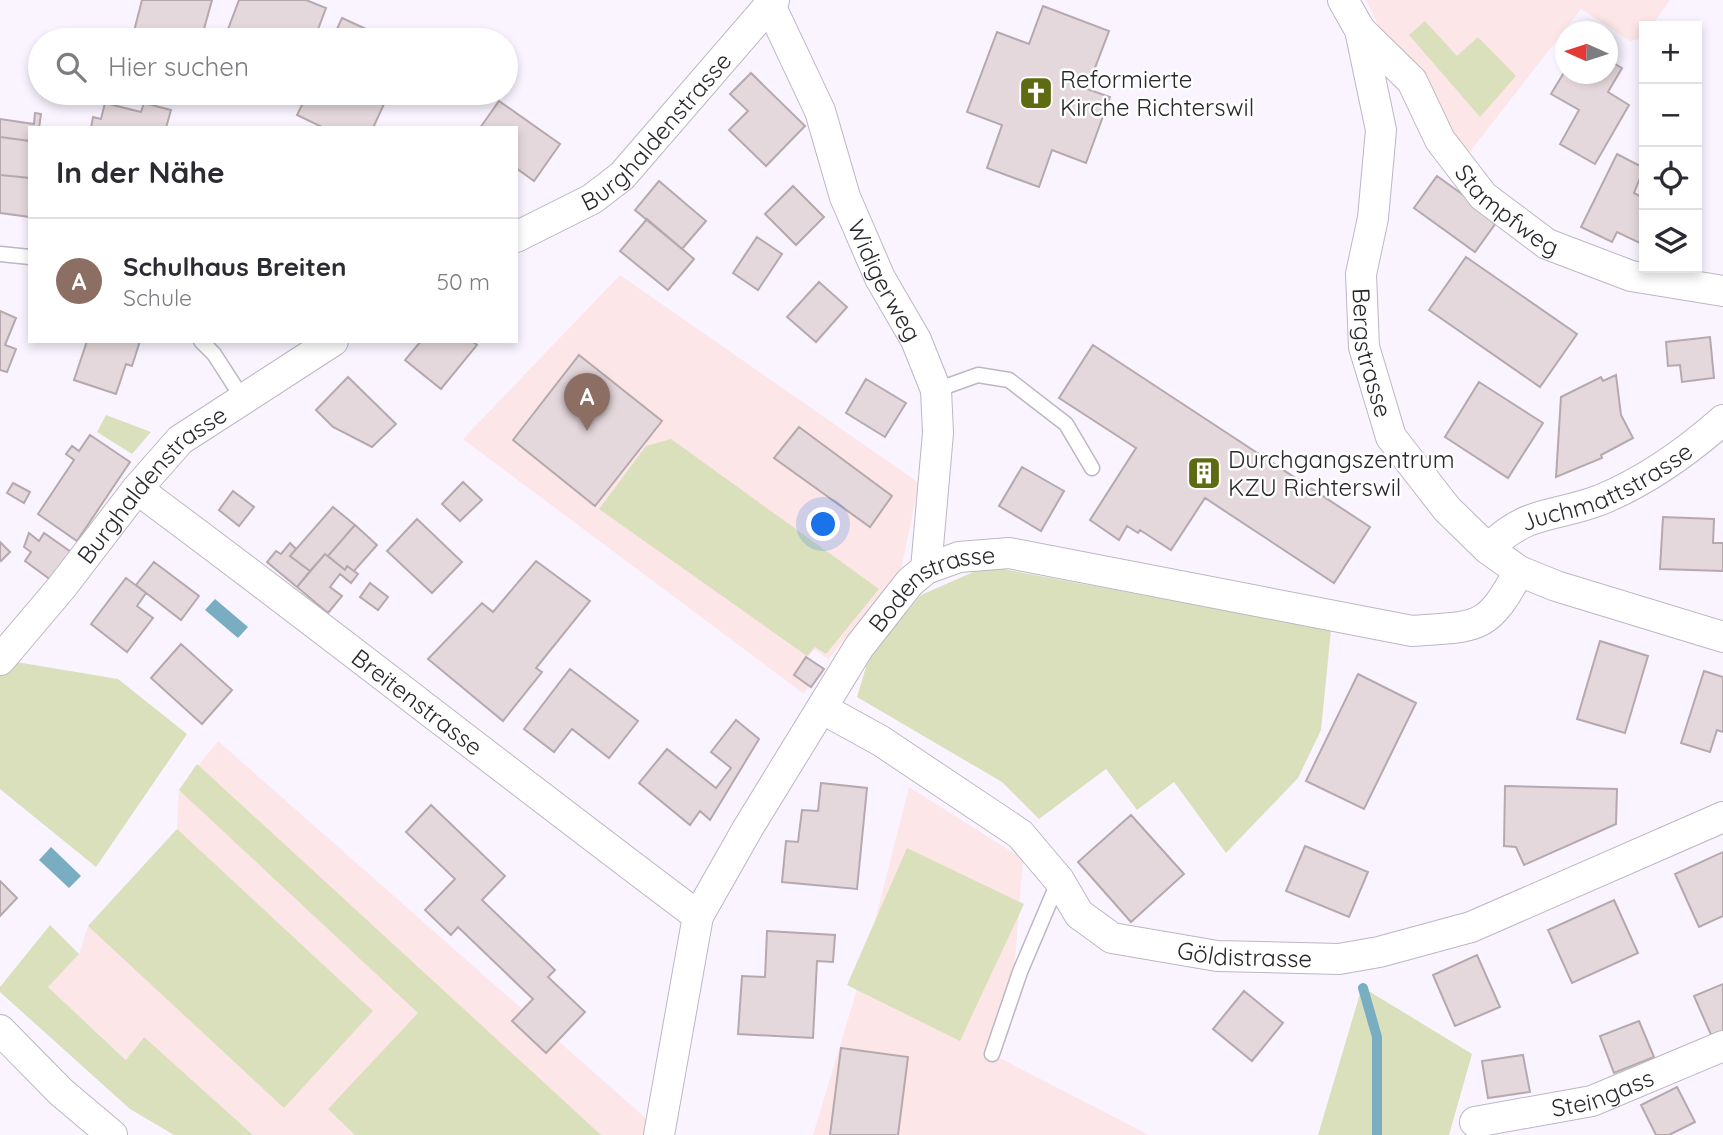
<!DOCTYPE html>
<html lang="de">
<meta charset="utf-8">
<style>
body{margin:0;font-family:Quicksand,sans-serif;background:#f7f7f7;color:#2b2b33}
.controls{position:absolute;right:21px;top:21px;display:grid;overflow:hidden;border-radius:0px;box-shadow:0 4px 10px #0003}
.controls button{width:63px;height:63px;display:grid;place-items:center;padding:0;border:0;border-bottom:2px solid #e1e1e2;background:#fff;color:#2b2b33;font:35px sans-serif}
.compass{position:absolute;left:1555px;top:21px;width:63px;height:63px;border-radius:50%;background:#fff;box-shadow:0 4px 10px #0003;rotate:273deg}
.you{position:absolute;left:824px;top:525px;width:24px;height:24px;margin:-18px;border:5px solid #fff;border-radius:50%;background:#1a73e8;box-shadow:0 0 0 10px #1a73e833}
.badge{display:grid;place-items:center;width:46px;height:46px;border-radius:50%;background:#5f6b12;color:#fff;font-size:23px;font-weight:700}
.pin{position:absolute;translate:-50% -58px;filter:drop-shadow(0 2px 4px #0008)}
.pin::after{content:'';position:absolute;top:37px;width:24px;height:21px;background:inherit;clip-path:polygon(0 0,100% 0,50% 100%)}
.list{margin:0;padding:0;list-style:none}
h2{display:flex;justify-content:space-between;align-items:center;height:91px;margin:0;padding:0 28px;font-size:30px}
h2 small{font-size:23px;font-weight:400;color:#7c7c81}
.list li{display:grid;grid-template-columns:46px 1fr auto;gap:21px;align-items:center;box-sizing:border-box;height:126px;padding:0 28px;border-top:2px solid #e1e1e2}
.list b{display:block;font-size:26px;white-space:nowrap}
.list p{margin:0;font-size:23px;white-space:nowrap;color:#7c7c81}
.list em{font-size:23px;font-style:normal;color:#7c7c81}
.icon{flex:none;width:38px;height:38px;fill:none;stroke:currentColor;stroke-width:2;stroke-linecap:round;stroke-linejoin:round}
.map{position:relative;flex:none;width:1723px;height:1135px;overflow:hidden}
.search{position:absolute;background:#fff;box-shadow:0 4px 10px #0003;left:28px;top:28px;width:490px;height:77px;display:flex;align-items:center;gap:18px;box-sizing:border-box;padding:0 24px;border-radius:38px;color:#7c7c81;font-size:26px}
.panel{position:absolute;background:#fff;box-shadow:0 4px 10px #0003;left:28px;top:126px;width:490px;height:217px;border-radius:0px}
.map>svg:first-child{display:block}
.education{fill:#fce6e7}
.green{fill:#dae0bb}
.water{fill:#79adc1}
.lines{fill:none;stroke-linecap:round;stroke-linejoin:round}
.stream{stroke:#79adc1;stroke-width:10}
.building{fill:#e5d8dc;stroke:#b6a9ad;stroke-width:2}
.lane-casing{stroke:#bcb7c2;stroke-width:17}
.street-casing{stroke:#bcb7c2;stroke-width:32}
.lane{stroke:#fff;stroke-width:14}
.street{stroke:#fff;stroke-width:30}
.labels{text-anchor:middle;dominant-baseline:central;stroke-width:5;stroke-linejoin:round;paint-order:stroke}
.poi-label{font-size:24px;fill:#2a282c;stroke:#fff;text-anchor:start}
.street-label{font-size:24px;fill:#2a282c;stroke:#fff}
</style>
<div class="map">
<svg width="1723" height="1135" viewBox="0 0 1723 1135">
<rect width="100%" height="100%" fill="#f9f4ff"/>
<path class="education" d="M1366 0H1670L1651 26H1644L1643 38 1630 41 1581 9 1465 158 1382 33Z
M620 275 919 483 900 574 828 659 814 649 794 676 809 686 804 694 463 439Z
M218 741 665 1135H253L143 1037 127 1060 48 987 79 954 88 926 177 829 179 790Z
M909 787 1023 859 1010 1023 992 1054 1149 1135H813L861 976Z"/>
<path class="green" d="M1425 21 1457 56 1478 37 1516 76 1480 117 1409 35Z
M106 415 151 432 132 454 97 432Z
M671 439 879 589 826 654 815 647 807 656 599 509 646 446Z
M987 566 1331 630 1321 730 1298 778 1226 853 1174 782 1137 810 1106 769 1039 819 1002 782 857 697 869 657 921 595Z
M10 661 118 679 187 734 96 867 0 789V673Z
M197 764 601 1135H355L328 1109 418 1013 179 790Z
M177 829 373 1011 284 1108 88 926Z
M907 848 1024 904 960 1041 847 985Z
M50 925 79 954 48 987 126 1060 144 1037 253 1135H174L130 1109 0 992V987Z
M1362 987 1472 1054 1449 1135H1318Z"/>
<path class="water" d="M215 599 248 627 238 638 205 610Z
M51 847 81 876 69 888 39 860Z"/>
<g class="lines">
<path class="stream" d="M1363 988 1377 1037V1135"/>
</g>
<path class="building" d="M142 0H212L201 40 132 39Z
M239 0H306L326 8 314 40H224Z
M1043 6 1109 31 1087 89 1110 97 1086 163 1052 150 1039 187 987 168 1002 125 967 112 997 32 1029 44Z
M342 18 390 40H332Z
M1608 60 1622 68 1608 92 1629 105 1595 164 1560 144 1579 110 1551 94 1566 69V74H1608Z
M751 73 805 126 766 166 729 130 748 111 730 94Z
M270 93H294L291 101Z
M308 93H389L373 128H324L297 115Z
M499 101 560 144 534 181 516 168V128H480Z
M105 103 141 112 144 103 171 110 166 128H91L93 117 101 119Z
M35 113 41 114 39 128H30V141L0 137V119L34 124Z
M0 137 30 141V178L0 175Z
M1617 154 1644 168 1634 193 1644 198V245L1617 232 1612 242 1581 227Z
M0 175 30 178V217L0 213Z
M1437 176 1498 220 1475 252 1414 208Z
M659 181 706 221 682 249 635 210Z
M793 186 824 217 796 245 765 214Z
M647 219 694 259 668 290 620 251Z
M757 237 782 254 758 290 733 273Z
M1466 257 1577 334 1540 387 1429 310Z
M819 282 847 307 816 342 787 317Z
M0 311 16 318 5 345 16 349 7 372 0 370Z
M1710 337 1714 378 1682 382 1680 365 1668 366 1666 342Z
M87 341H140L132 366 126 364 116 394 74 380Z
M421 341H472L477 345 441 389 405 360Z
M1093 345 1370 527 1334 583 1205 498 1171 550 1140 530 1138 533 1127 526 1119 540 1090 520 1136 448 1059 398Z
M579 355 662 421 595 506 513 440Z
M1616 375 1621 415 1633 438 1601 455 1602 458 1556 477 1561 397 1601 377 1603 381Z
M348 377 396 424 372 447 333 427 316 410Z
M866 379 906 403 885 437 846 413Z
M1479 382 1543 423 1508 478 1445 437Z
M799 427 892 496 870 527 774 458Z
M90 435 130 462 77 541 38 514 74 460 66 454 72 446 79 451Z
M1022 467 1064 491 1041 531 999 506Z
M463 482 482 500 460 521 442 504Z
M13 483 30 492 24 503 7 493Z
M233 491 254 507 239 526 219 510Z
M333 507 355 525 328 556 325 554 310 571 290 556Z
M1663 517 1714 519 1713 543H1723V571L1660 569Z
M417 519 462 562 432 593 387 551Z
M355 525 377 545 354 571 347 566 345 570 328 556Z
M29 533 39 541 44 533 71 552 51 580 25 561 31 552 24 547Z
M0 542 10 552 1 561 0 560Z
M290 543 296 549 290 556 310 571 297 587 267 562 276 551 281 554Z
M325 554 345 570 347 566 358 574 351 583 340 574 330 587 342 596 328 613 297 587Z
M536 561 590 601 536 668 542 672 503 721 428 659 482 603 493 612Z
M154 562 199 596 181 620 136 585Z
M126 578 146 593 137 606 153 618 127 652 91 624Z
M370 583 388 597 378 610 360 597Z
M1600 641 1648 656 1625 733 1577 719Z
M181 644 232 690 202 724 151 678Z
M806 657 824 669 811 687 794 675Z
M570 669 638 721 609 758 572 729 554 752 524 729Z
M1704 671 1723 677V732L1717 730 1710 752 1681 743Z
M1358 674 1416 703 1364 809 1306 781Z
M736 720 759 739 710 820 700 811 690 825 639 783 667 749 716 788 731 768 711 752Z
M821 783 867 788 857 889 782 882 786 841 798 842 802 810 818 811Z
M1505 786 1617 789 1616 824 1524 865 1516 847 1504 846Z
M431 805 505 876 482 900 555 970 548 977 585 1012 546 1053 512 1021 533 999 458 927 451 935 425 910 455 879 406 832Z
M1131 815 1184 874 1131 922 1078 862Z
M1305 846 1368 872 1349 917 1286 891Z
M1723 852V916L1699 927 1675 874Z
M0 881 17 898 0 916Z
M1614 900 1638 953 1572 983 1548 930Z
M767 931 835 935 833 962 817 961 813 1038 738 1034 742 976 765 977Z
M1477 955 1500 1007 1455 1026 1433 975Z
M1723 984V1032L1712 1037 1694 996Z
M1244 991 1283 1023 1252 1061 1213 1029Z
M1639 1021 1654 1057 1614 1073 1600 1036Z
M841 1048 908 1057 898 1135H830Z
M1523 1055 1530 1092 1488 1098 1482 1061Z
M1677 1087 1695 1122 1669 1135H1656L1641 1105Z"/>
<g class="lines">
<g class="lane-casing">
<path id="lane" d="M0 254 30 257
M201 341 214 354 243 399
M936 390 978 375 1009 380 1066 424 1092 468
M992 1054 1020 972 1059 880"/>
</g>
<g class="street-casing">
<g id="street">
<path id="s1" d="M1343 0 1360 30 1381 130 1373 218 1361 274 1364 347 1391 437 1447 509 1488 549 1519 571 1556 586 1723 637"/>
<path id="s2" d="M770 5 820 111 845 197 880 278 916 340 936 390 938 433 926 569"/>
<path id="s3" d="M1360 30 1412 81 1440 140 1483 196 1547 244 1631 276 1723 291"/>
<path id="s4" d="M516 237 592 199 622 176 774 0"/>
<path id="s5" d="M137 489C326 629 510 775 698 916"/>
<path id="s6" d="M1488 549C1528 509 1553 518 1600 500 1644 482 1688 451 1723 420"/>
<path id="s7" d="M0 660 61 588 137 489 180 440 333 341"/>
<path id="s8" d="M823 709 881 741 1020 834 1059 880 1079 914 1112 938 1217 956 1339 959 1379 952 1471 927 1723 817"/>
<path d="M0 1030 61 1092 112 1135"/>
<path id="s9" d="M1475 1122 1592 1101 1723 1046"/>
<path id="s10" d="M659 1135 698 916 748 828 859 647 910 582 926 569 959 557 1009 553 1412 631C1477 626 1487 632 1519 571"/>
</g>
</g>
<use href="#lane" class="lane"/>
<use href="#street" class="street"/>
</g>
<defs>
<g id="church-square" transform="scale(1.75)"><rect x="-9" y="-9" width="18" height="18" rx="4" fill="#5f6b12" stroke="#fff"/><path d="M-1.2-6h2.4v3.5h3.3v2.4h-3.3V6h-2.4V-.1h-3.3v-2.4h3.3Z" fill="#fff"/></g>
<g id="building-square" transform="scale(1.75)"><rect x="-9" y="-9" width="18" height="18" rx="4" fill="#5f6b12" stroke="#fff"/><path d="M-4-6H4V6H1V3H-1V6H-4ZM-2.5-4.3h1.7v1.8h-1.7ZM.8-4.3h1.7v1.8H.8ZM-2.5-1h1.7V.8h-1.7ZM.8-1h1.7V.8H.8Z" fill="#fff"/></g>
</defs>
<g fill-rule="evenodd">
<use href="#church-square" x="1036" y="93"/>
<use href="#building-square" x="1204" y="473"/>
</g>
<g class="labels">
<g class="poi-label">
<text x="1060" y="79">Reformierte<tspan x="1060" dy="28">Kirche Richterswil</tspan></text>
<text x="1228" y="459">Durchgangszentrum<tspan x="1228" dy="28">KZU Richterswil</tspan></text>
</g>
<g class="street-label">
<text stroke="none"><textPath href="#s4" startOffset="178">Burghaldenstrasse</textPath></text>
<text stroke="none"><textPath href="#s3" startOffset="236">Stampfweg</textPath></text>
<text stroke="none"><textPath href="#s2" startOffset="299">Widigerweg</textPath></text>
<text stroke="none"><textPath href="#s1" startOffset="362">Bergstrasse</textPath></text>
<text stroke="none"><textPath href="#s6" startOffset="135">Juchmattstrasse</textPath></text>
<text stroke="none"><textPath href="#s7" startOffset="233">Burghaldenstrasse</textPath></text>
<text stroke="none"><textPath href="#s10" startOffset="635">Bodenstrasse</textPath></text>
<text stroke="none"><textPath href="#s5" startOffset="352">Breitenstrasse</textPath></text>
<text stroke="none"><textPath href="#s8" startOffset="508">Göldistrasse</textPath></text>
<text stroke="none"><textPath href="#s9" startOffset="131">Steingass</textPath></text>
</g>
</g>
</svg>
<div class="controls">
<button>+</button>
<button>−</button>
<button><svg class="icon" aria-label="locate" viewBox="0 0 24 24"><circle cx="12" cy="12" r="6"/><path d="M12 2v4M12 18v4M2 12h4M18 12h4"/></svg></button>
<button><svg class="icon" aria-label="layers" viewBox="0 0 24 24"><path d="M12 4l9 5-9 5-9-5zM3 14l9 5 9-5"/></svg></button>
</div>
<svg class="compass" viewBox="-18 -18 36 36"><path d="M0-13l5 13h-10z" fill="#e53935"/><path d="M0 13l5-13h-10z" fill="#7c7c81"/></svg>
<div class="you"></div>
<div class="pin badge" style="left:587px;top:431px;background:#8d6e63">A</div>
<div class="search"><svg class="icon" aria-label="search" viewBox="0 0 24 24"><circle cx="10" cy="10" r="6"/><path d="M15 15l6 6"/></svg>Hier suchen</div>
<section class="panel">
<h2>In der Nähe<small></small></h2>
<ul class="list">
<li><span class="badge" style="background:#8d6e63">A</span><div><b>Schulhaus Breiten</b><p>Schule</p></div><em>50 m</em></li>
</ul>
</section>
</div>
